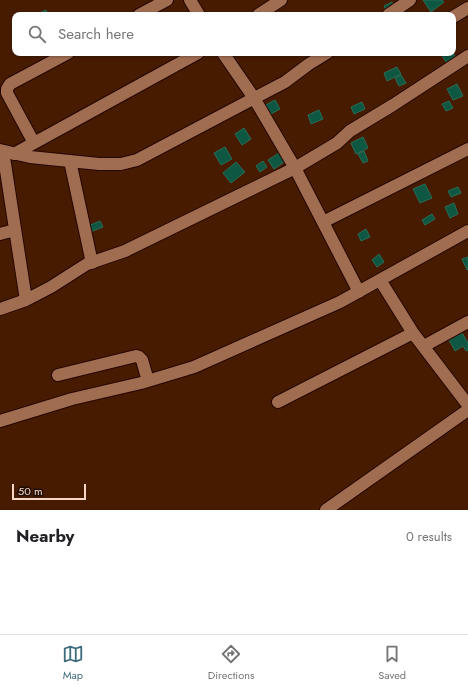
<!DOCTYPE html>
<style>
body{margin:0;font-family:Jost,sans-serif;background:#f6f6f6;color:#202124}
.scale{position:absolute;left:12px;bottom:10px;width:74px;box-sizing:border-box;padding-left:4px;border:2px solid #f6d8ca;border-top:0;font-size:11px;line-height:14px;white-space:nowrap;color:#f6d8ca;-webkit-text-stroke:3px #1f0c03;paint-order:stroke}
.list{margin:0;padding:0;list-style:none}
h2{display:flex;justify-content:space-between;align-items:center;height:52px;margin:0;padding:0 16px;font-size:17px}
h2 small{font-size:13px;font-weight:400;color:#757577}
.icon{flex:none;width:22px;height:22px;fill:none;stroke:currentColor;stroke-width:2;stroke-linecap:round;stroke-linejoin:round}
.map{position:relative;flex:none;width:468px;height:510px;overflow:hidden}
.search{position:absolute;background:#fff;box-shadow:0 1px 3px #0004;left:12px;right:12px;top:12px;height:44px;display:flex;align-items:center;gap:10px;box-sizing:border-box;padding:0 14px;border-radius:8px;color:#757577;font-size:15px}
.sheet{height:124px;background:#fff}
nav{display:flex;justify-content:space-around;align-items:center;box-sizing:border-box;height:56px;border-top:1px solid #e0e0e0;background:#fff;font-size:11px;color:#757577}
nav a{display:grid;justify-items:center;gap:2px}
nav .on{color:#3f6b7f}
.map>svg:first-child{display:block}
.building{fill:#0e5743;stroke:#2a6d57}
.lines{fill:none;stroke-linecap:round;stroke-linejoin:round}
.minor-casing{stroke:#260600;stroke-width:14}
.minor{stroke:#a06d51;stroke-width:12}
</style>
<div class="map">
<svg width="468" height="510" viewBox="0 0 468 510">
<rect width="100%" height="100%" fill="#461b00"/>
<path class="building" d="M423 0H442L444 2 431 12Z
M392 2 395 9 387 13 384 6Z
M46 10 48 15H35Z
M447 53H453L458 60 449 66 442 56Z
M397 67 401 74 387 81 384 73Z
M401 75 406 83 399 86 395 78Z
M457 84 463 96 453 100 447 89Z
M275 100 280 109 271 114 266 105Z
M449 101 453 108 446 111 442 104Z
M362 102 365 109 354 114 351 107Z
M319 110 323 119 311 124 308 115Z
M244 128 251 139 242 145 235 134Z
M363 137 368 148 356 154 351 143Z
M225 147 232 159 221 165 214 153Z
M364 151 368 161 363 163 358 154Z
M279 153 284 162 274 169 268 160Z
M263 161 267 167 260 172 256 166Z
M236 162 245 172 231 183 223 173Z
M425 184 432 198 420 203 413 189Z
M458 187 461 193 451 197 448 191Z
M454 203 458 214 450 218 445 207Z
M432 214 435 219 425 225 422 220Z
M100 221 103 227 90 232 88 226Z
M366 229 370 237 361 241 358 234Z
M379 254 384 262 377 267 372 260Z
M468 257V269L467 270 462 259Z
M462 333 468 343V350L466 351 463 346 455 351 449 340Z"/>
<g class="lines">
<g class="minor-casing">
<path id="minor" d="M190 0 199 15
M139 15 167 0
M258 15 281 0
M388 15 410 0
M453 17 468 8
M223 53 254 98 295 168 359 292
M34 143 7 93V89L10 84 68 53
M0 150 30 157 99 164H121L137 160 285 82 309 64 327 53
M3 151 26 300
M14 154 198 53
M70 161 92 263
M323 222 468 149
M0 234 15 230
M380 280 413 333 468 405
M0 309 26 300 51 287 87 264 125 251 295 168 337 143 350 131 393 105 468 56
M424 346 468 322
M58 375 136 356 139 357 142 360 148 381
M278 402 413 333
M0 421 72 399 141 383 194 367 340 302 468 231
M326 510 468 410"/>
</g>
<use href="#minor" class="minor"/>
</g>
</svg>
<div class="scale">50 m</div>
<div class="search"><svg class="icon" aria-label="search" viewBox="0 0 24 24"><circle cx="10" cy="10" r="6"/><path d="M15 15l6 6"/></svg>Search here</div>
</div>
<section class="sheet">
<h2>Nearby<small>0 results</small></h2>
<ul class="list">
</ul>
</section>
<nav>
<a class="on"><svg class="icon" aria-label="map" viewBox="0 0 24 24"><path d="M3 6l6-2 6 2 6-2v14l-6 2-6-2-6 2zM9 4v14M15 6v14"/></svg>Map</a>
<a><svg class="icon" aria-label="directions" viewBox="0 0 24 24"><path d="M12 3l9 9-9 9-9-9zM9 14v-3h6M13 9l2 2-2 2"/></svg>Directions</a>
<a><svg class="icon" aria-label="saved" viewBox="0 0 24 24"><path d="M7 4h10v16l-5-4-5 4z"/></svg>Saved</a>
</nav>
